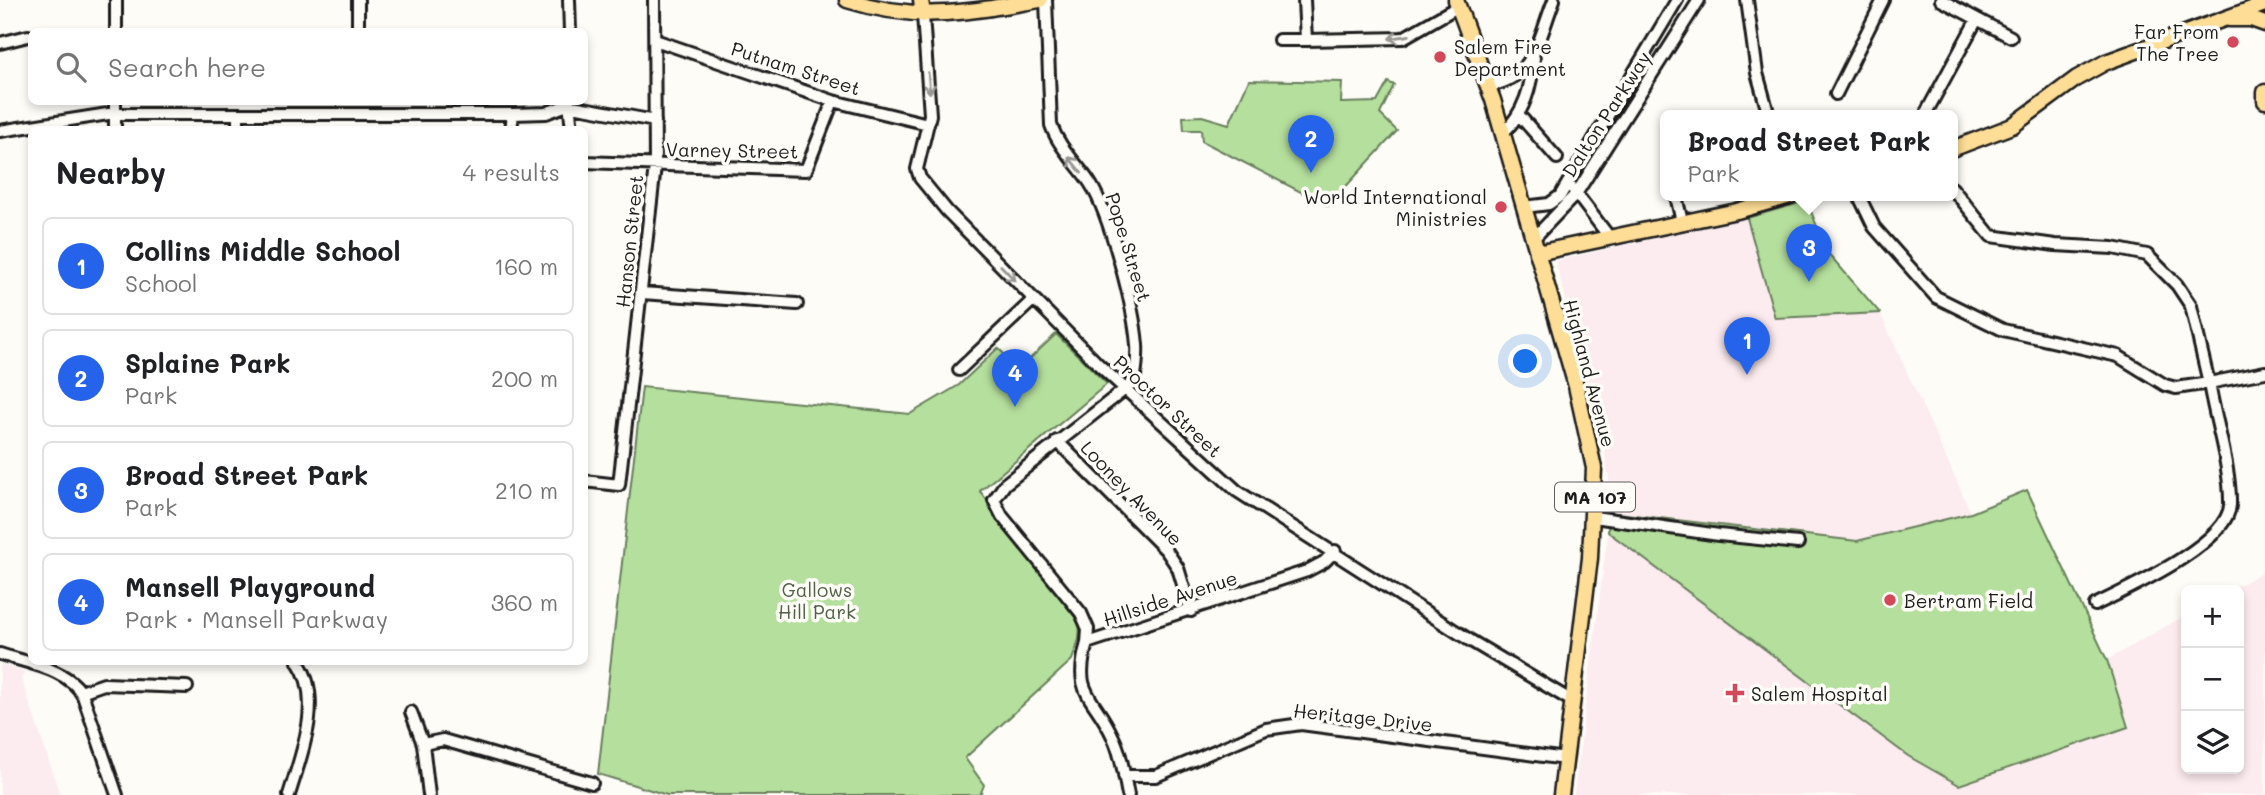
<!DOCTYPE html>
<meta charset="utf-8">
<style>
body{margin:0;font-family:Mali,sans-serif;background:#f2f2f2;color:#202124}
.controls{position:absolute;right:21px;bottom:21px;display:grid;overflow:hidden;border-radius:10px;box-shadow:0 4px 10px #0003}
.controls button{width:63px;height:63px;display:grid;place-items:center;padding:0;border:0;border-bottom:2px solid #e0e0e0;background:#fff;color:#202124;font:35px sans-serif}
.you{position:absolute;left:1526px;top:362px;width:24px;height:24px;margin:-18px;border:5px solid #fff;border-radius:50%;background:#1a73e8;box-shadow:0 0 0 10px #1a73e833}
.badge{display:grid;place-items:center;width:46px;height:46px;border-radius:50%;background:#2563eb;color:#fff;font-size:23px;font-weight:700}
.pin{position:absolute;translate:-50% -58px;filter:drop-shadow(0 2px 4px #0008)}
.pin::after{content:'';position:absolute;top:37px;width:24px;height:21px;background:inherit;clip-path:polygon(0 0,100% 0,50% 100%)}
.popup{position:absolute;left:1660px;top:110px;width:298px;height:91px;box-sizing:border-box;display:grid;place-content:center;border-radius:10px;background:#fff;filter:drop-shadow(0 2px 5px #0005);font-size:23px;white-space:nowrap;color:#757577}
.popup b{font-size:26px;color:#202124}
.popup::after{content:'';position:absolute;left:50%;top:100%;margin-left:-14px;border:14px solid transparent;border-top-color:#fff}
.list{margin:0;padding:0;list-style:none}
h2{display:flex;justify-content:space-between;align-items:center;height:91px;margin:0;padding:0 28px;font-size:30px}
h2 small{font-size:23px;font-weight:400;color:#757577}
.list li{display:grid;grid-template-columns:46px 1fr auto;gap:21px;align-items:center;box-sizing:border-box;height:98px;margin:0 14px 14px;padding:0 14px;border:2px solid #e0e0e0;border-radius:10px}
.list b{display:block;font-size:26px;white-space:nowrap}
.list p{margin:0;font-size:23px;white-space:nowrap;color:#757577}
.list em{font-size:23px;font-style:normal;color:#757577}
.icon{flex:none;width:38px;height:38px;fill:none;stroke:currentColor;stroke-width:2;stroke-linecap:round;stroke-linejoin:round}
.map{position:relative;flex:none;width:2265px;height:795px;overflow:hidden}
.search{position:absolute;background:#fff;box-shadow:0 4px 10px #0003;left:28px;top:28px;width:560px;height:77px;display:flex;align-items:center;gap:18px;box-sizing:border-box;padding:0 24px;border-radius:10px;color:#757577;font-size:26px}
.panel{position:absolute;background:#fff;box-shadow:0 4px 10px #0003;left:28px;top:126px;width:560px;height:539px;border-radius:10px}
.map>svg:first-child{display:block}
.built{fill:#fcebef}
.green{fill:#b5df9d;stroke:#687e5c;stroke-width:2}
.lines{fill:none;stroke-linecap:round;stroke-linejoin:round}
.minor-casing{stroke:#1c1c1c;stroke-width:16}
.major-casing{stroke:#1c1c1c;stroke-width:19}
.minor{stroke:#fdfcf7;stroke-width:10}
.major{stroke:#fedd96;stroke-width:14}
.oneway{stroke:#989794}
.poi-dot{fill:#d1495b;stroke:#fdfcf7;stroke-width:2.5}
.labels{text-anchor:middle;dominant-baseline:central;stroke-width:7;stroke-linejoin:round;paint-order:stroke}
.shield{fill:#fdfcf7;stroke:#605f5e;stroke-width:2}
.shield-label{font-size:18px;font-weight:bold;fill:#1c1c1c}
.poi-label{font-size:19px;fill:#1c1c1c;stroke:#fdfcf7;text-anchor:start}
.street-label{font-size:19px;fill:#1c1c1c;stroke:#fdfcf7}
.park-label{font-size:19px;fill:#526049;stroke:#fdfcf7}
</style>
<div class="map">
<svg width="2265" height="795" viewBox="0 0 2265 795">
<rect width="100%" height="100%" fill="#fdfcf7"/>
<filter id="ink" filterUnits="userSpaceOnUse"><feTurbulence type="fractalNoise" baseFrequency=".0143" numOctaves="2"/><feDisplacementMap in="SourceGraphic" scale="14" xChannelSelector="R" yChannelSelector="G"/><feConvolveMatrix kernelMatrix="1 2 1 2 8 2 1 2 1" color-interpolation-filters="sRGB"/></filter>
<g filter="url(#ink)">
<path class="built" d="M1747 218 1775 318 1880 313 1971 513 1857 541 1609 512V479L1602 433 1556 263 1559 260Z
M1608 532 1822 557 2128 727 2107 660 2186 615V769H2239V590H2230L2265 571V795H1574Z
M0 663 25 672 21 678 60 795H0Z"/>
<path class="green" d="M1249 80 1342 82 1341 103 1377 102 1388 82 1394 85 1380 114 1397 131 1328 206 1202 141 1201 130H1184L1183 117 1202 116 1229 124Z
M1807 201 1827 252 1880 313 1775 318 1747 218Z
M1056 334 1107 384 980 491 1080 624 1079 639 1072 660 965 758 984 785 980 795H667L598 774 642 387 910 414 959 385 998 348 1019 369Z
M2027 490 2107 660 2128 727 1959 785 1908 756 1608 532 1609 512 1857 541 1971 513Z"/>
<g class="lines">
<g class="minor-casing">
<path id="minor" d="M358 0V32
M569 0 570 32
M1046 0 1051 125C1059 148 1077 163 1090 183 1110 214 1134 307 1137 345 1138 357 1136 370 1134 382L1005 484 994 500 1002 516 1081 613 1088 629 1087 643
M1304 0 1306 40 1403 38 1459 6
M1747 0 1757 73 1769 116
M1941 0 2011 37
M923 15 930 115 917 169 920 178 947 211 1100 366 1237 491 1471 641 1572 701
M116 32V0
M655 40 833 101 928 124
M1279 40H1306
M0 43 28 36
M1489 86C1535 78 1539 38 1554 0
M1836 94 1883 0
M569 102 572 130
M1927 111 1976 21
M1519 115 1557 158
M115 130V102
M238 130V115
M511 130 513 114
M0 131 108 114H513L546 113 567 105 655 121
M1503 133C1525 112 1531 87 1534 58
M584 162 806 170 833 101
M1572 188 1610 238
M1676 196 1682 222
M1859 196 1874 227 1936 297 2003 330 2118 356 2165 385 2176 388 2209 383 2191 306 2177 285 2147 255 2113 248 2055 245 1991 236 1952 188
M1524 207 1549 204 1560 196 1677 0
M1533 239 1576 194 1699 0
M642 293 797 304
M959 370 1034 299
M1057 441 1166 550 1178 568 1191 611
M584 481 619 485 655 166 654 0
M1594 517 1719 535 1798 543
M2095 605C2127 589 2228 544 2230 505 2231 468 2215 420 2209 383L2265 372
M0 654C27 663 70 669 83 696L117 795
M81 692 104 684 187 687
M411 712 423 744 429 795
M423 744 443 740 592 783
M1124 776H1156L1266 729 1301 724 1566 759
M289 795C301 755 324 699 298 662
M1128 795C1124 776 1122 755 1113 737 1094 695 1072 695 1087 643L1307 571 1324 562 1335 551"/>
</g>
<g class="major-casing">
<path id="major" d="M847 0C920 23 967 12 1040 0
M921 0 923 15
M1456 0 1493 100 1576 386 1594 468 1590 558 1561 795
M2229 19H2251L2265 24
M2265 92V101
M1952 149 2012 126 2077 78 2106 62 2265 4
M1537 253 1737 211 1790 196"/>
</g>
<use href="#minor" class="minor"/>
<use href="#major" class="major"/>
</g>
<defs><path id="oneway-shaft" d="M-6 0H5M1.5-3L5.5 0L1.5 3" fill="none" stroke-width="1.6" stroke-linecap="round" stroke-linejoin="round" transform="scale(1.75)"/></defs>
<g class="oneway">
<use href="#oneway-shaft" transform="translate(1399 37) rotate(171)"/>
<use href="#oneway-shaft" transform="translate(929 83) rotate(85)"/>
<use href="#oneway-shaft" transform="translate(1075 165) rotate(-129)"/>
<use href="#oneway-shaft" transform="translate(1008 273) rotate(46)"/>
</g>
</g>
<g class="poi-dot">
<circle cx="2233" cy="42" r="7"/>
<circle cx="1440" cy="57" r="7"/>
<circle cx="1501" cy="207" r="7"/>
<circle cx="1890" cy="600" r="7"/>
<path d="M1731.5 682.5h7v7h7v7h-7v7h-7v-7h-7v-7h7z"/>
</g>
<g class="labels">
<rect class="shield" x="1555" y="482.5" width="80" height="29" rx="5"/>
<g class="shield-label">
<text x="1595" y="497">MA 107</text>
</g>
<g class="poi-label">
<text x="2219" y="31" text-anchor="end">Far From<tspan x="2219" dy="22">The Tree</tspan></text>
<text x="1454" y="46">Salem Fire<tspan x="1454" dy="22">Department</tspan></text>
<text x="1487" y="196" text-anchor="end">World International<tspan x="1487" dy="22">Ministries</tspan></text>
<text x="1904" y="600">Bertram Field</text>
<text x="1751" y="693">Salem Hospital</text>
</g>
<g class="street-label">
<text transform="translate(796 68) rotate(18)">Putnam Street</text>
<text transform="translate(1606 114) rotate(-57)">Dalton Parkway</text>
<text transform="translate(732 150) rotate(1)">Varney Street</text>
<text transform="translate(629 241) rotate(-84)">Hanson Street</text>
<text transform="translate(1129 247) rotate(73)">Pope Street</text>
<text transform="translate(1590 373) rotate(75)">Highland Avenue</text>
<text transform="translate(1168 406) rotate(43)">Proctor Street</text>
<text transform="translate(1132 493) rotate(46)">Looney Avenue</text>
<text transform="translate(1170 598) rotate(-18)">Hillside Avenue</text>
<text transform="translate(1363 717) rotate(6)">Heritage Drive</text>
</g>
<g class="park-label">
<text x="817" y="589">Gallows<tspan x="817" dy="22">Hill Park</tspan></text>
</g>
</g>
</svg>
<div class="controls">
<button>+</button>
<button>−</button>
<button><svg class="icon" aria-label="layers" viewBox="0 0 24 24"><path d="M12 4l9 5-9 5-9-5zM3 14l9 5 9-5"/></svg></button>
</div>
<div class="you"></div>
<div class="pin badge" style="left:1747px;top:375px">1</div>
<div class="pin badge" style="left:1311px;top:173px">2</div>
<div class="pin badge" style="left:1809px;top:282px">3</div>
<div class="popup"><b>Broad Street Park</b>Park</div>
<div class="pin badge" style="left:1015px;top:407px">4</div>
<div class="search"><svg class="icon" aria-label="search" viewBox="0 0 24 24"><circle cx="10" cy="10" r="6"/><path d="M15 15l6 6"/></svg>Search here</div>
<section class="panel">
<h2>Nearby<small>4 results</small></h2>
<ul class="list">
<li><span class="badge">1</span><div><b>Collins Middle School</b><p>School</p></div><em>160 m</em></li>
<li><span class="badge">2</span><div><b>Splaine Park</b><p>Park</p></div><em>200 m</em></li>
<li><span class="badge">3</span><div><b>Broad Street Park</b><p>Park</p></div><em>210 m</em></li>
<li><span class="badge">4</span><div><b>Mansell Playground</b><p>Park · Mansell Parkway</p></div><em>360 m</em></li>
</ul>
</section>
</div>
